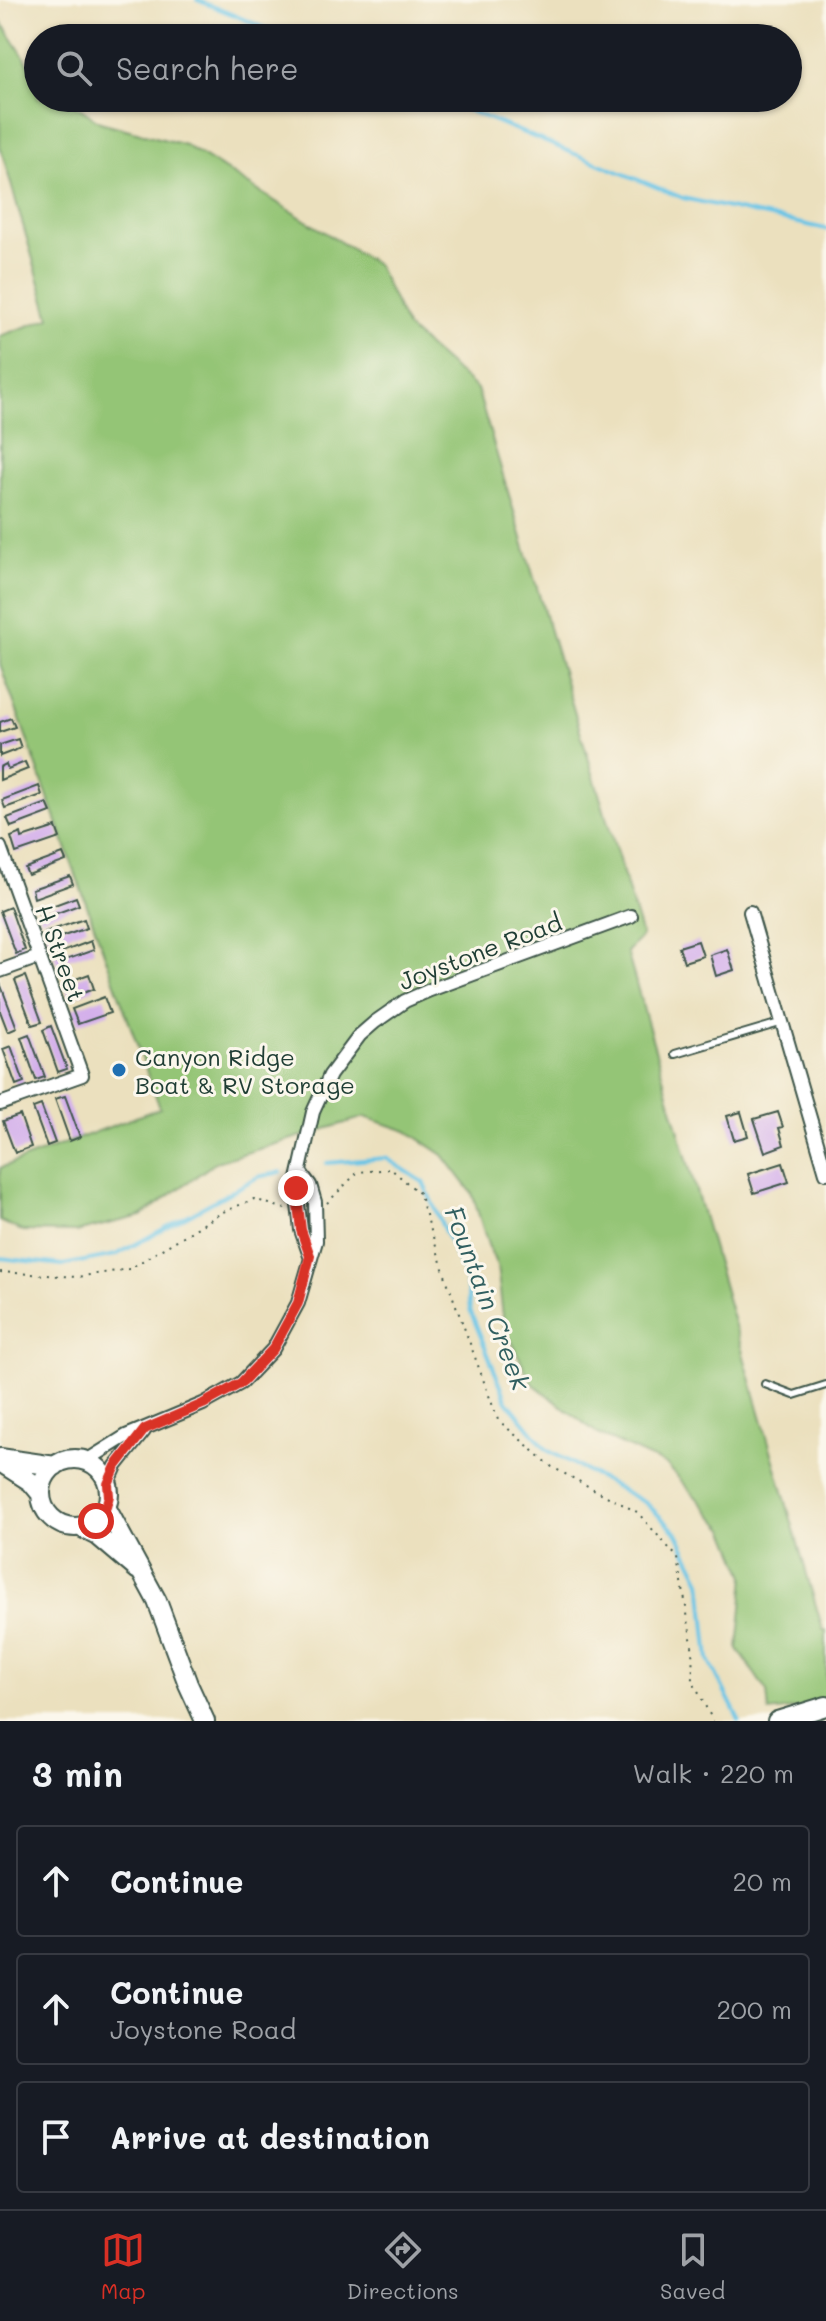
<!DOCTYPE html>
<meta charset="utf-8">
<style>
body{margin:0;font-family:Mali,sans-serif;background:#20242c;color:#f1f3f6}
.stop{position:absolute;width:24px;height:24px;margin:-18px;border:6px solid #d93025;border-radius:50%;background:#fff}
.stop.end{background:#d93025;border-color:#fff;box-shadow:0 2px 8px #0008}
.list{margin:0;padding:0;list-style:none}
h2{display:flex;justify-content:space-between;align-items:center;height:104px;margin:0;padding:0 32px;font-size:34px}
h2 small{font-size:26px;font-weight:400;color:#9ea1a6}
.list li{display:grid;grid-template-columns:52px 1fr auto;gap:24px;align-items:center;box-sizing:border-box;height:112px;margin:0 16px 16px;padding:0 16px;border:2px solid #363941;border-radius:8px}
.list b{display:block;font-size:30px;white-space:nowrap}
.list p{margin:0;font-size:26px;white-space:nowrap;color:#9ea1a6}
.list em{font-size:26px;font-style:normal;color:#9ea1a6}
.icon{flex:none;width:44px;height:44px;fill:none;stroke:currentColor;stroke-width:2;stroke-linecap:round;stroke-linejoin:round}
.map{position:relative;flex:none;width:826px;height:1721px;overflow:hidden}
.search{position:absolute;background:#171b24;box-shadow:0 2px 6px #0004;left:24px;right:24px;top:24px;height:88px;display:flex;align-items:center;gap:20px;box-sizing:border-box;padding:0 28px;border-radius:44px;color:#9ea1a6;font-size:30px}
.sheet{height:488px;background:#171b24}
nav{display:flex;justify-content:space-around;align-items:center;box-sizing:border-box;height:112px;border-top:2px solid #363941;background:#171b24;font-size:22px;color:#9ea1a6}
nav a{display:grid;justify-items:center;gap:4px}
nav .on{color:#d93025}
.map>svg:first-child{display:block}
.green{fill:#94c576;stroke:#5a8155;stroke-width:2}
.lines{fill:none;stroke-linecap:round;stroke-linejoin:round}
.stream{stroke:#68c4e6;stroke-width:4}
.building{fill:#d4b0eb}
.service-casing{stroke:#3e5549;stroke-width:10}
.minor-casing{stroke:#3e5549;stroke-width:16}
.secondary-casing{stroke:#3e5549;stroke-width:22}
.path{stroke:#3e5549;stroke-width:2;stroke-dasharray:2 6;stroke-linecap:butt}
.service{stroke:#fff;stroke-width:6}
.minor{stroke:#fff;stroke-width:12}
.secondary{stroke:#fff;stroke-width:18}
.route{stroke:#d93025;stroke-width:10}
.poi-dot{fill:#1f6fb2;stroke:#fbf7ec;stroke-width:3}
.labels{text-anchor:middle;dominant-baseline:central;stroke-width:6;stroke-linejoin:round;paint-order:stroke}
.street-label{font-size:24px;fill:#1f3d34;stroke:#fbf7ec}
.poi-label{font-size:24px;fill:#1f3d34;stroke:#fbf7ec;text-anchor:start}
.water-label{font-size:26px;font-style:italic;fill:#315f60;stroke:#fbf7ec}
</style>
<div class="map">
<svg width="826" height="1721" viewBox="0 0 826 1721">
<rect width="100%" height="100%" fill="#fbf7ec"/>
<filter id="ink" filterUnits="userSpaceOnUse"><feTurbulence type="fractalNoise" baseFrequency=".0125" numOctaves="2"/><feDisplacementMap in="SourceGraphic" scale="16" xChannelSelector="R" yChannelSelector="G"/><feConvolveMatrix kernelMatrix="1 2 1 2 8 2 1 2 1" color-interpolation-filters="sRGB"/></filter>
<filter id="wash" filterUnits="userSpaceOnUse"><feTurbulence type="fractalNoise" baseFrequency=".006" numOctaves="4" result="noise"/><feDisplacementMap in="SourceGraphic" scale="32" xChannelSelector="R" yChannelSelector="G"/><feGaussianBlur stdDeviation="1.8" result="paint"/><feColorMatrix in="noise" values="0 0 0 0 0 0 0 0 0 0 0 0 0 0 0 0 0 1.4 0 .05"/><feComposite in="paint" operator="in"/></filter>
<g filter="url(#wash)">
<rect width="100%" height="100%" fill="#ebe0be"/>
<path class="green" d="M0 20 38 78V98H65L100 122 185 145 377 265 407 328 477 389 642 936 627 952 823 1630H826V1705L769 1712 767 1692 738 1649 745 1576 726 1530 667 1465 598 1434 531 1382 504 1325 497 1266 488 1245 472 1193 443 1155 407 1131 365 1117 216 1162 141 1216 76 1232 22 1231 0 1221V1168L160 1108 0 664V336L50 318 0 146Z"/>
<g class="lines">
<path class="stream" d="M197 0 290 38
M438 98 683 198 826 229
M327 1163 386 1158 423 1182 466 1279 470 1310 507 1401 547 1450 646 1503 677 1533 701 1581 709 1660 739 1720
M0 1258 63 1265 116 1255 258 1177 281 1172"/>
</g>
<g id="blocks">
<path class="building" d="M11 718 15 727 0 732V722Z
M18 739 21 748 0 756V745Z
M25 762 28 769 0 780V767L6 764 8 769Z
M39 786 42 795 5 808 2 800Z
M47 803 51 812 11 827 7 818Z
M56 827 60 838 16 853 11 837 21 833 22 838Z
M63 854 66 861 28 875 25 868Z
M70 876 73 884 34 898 32 889Z
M76 897 79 905 41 919 38 911Z
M10 907 25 950 16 954 0 911Z
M84 919 87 928 49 941 46 932Z
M91 941 94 950 57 963 54 955Z
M698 941 703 956 684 962 679 947Z
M727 949 734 970 716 976 710 955Z
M89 974 94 989 70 998 65 983Z
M25 976 42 1022 32 1025 15 980Z
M0 983 17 1028 8 1032 0 1011Z
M104 997 110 1013 78 1024 72 1009Z
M51 1026 67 1069 58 1072 43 1030Z
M29 1034 45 1077 36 1080 21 1037Z
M11 1046 24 1082 16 1085 3 1049Z
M65 1096 80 1137 70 1141 55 1099Z
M41 1105 55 1143 47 1146 33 1108Z
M741 1112 748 1136 734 1140 727 1116Z
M778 1112 783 1127 779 1128 784 1145 765 1152 754 1119Z
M20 1115 31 1147 15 1153 3 1121Z
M783 1163 789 1182 754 1193 748 1174Z"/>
</g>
</g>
<g filter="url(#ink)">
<use href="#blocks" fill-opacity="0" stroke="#3e5549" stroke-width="2"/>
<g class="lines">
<g class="service-casing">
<path id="service" d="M675 1054 783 1022
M765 1384 794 1395 826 1385"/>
</g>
<g class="minor-casing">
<path id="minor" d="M0 847 82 1075 0 1104
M750 912 826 1173
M0 971 39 957
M310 1256 301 1230 296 1188 313 1112 330 1075 360 1035 375 1022 405 1001 430 990 631 916
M86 1461 126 1436 203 1404 241 1383 273 1349 298 1303 316 1241 315 1202 310 1185 301 1173
M108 1484 116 1466 144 1431"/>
</g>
<g class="secondary-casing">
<path id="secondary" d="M0 1458 55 1466
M41 1493a34 34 0 1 1 68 0a34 34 0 1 1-68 0Z
M0 1462 31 1482 41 1494
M106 1507 157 1601 188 1684 205 1721
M80 1527 98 1536 138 1570
M777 1721 826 1706"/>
</g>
<path class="path" d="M327 1203 358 1172 391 1169 419 1193 447 1281 498 1420 552 1467 637 1512 678 1558 692 1644 693 1682 713 1721
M0 1272 77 1277 129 1269 223 1212 254 1199 285 1209"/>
<use href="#service" class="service"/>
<use href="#minor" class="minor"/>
<use href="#secondary" class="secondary"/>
</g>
</g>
<g class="lines" filter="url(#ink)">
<path class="route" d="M96 1521 106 1507 109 1496 108 1484 116 1466 145 1429 203 1404 241 1383 273 1349 298 1303 310 1256 301 1230 296 1188"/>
</g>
<circle class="poi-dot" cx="119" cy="1070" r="8"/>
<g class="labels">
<g class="street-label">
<text transform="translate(480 951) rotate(-21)">Joystone Road</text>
<text transform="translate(61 953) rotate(70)">H Street</text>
</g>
<g class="poi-label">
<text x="135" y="1056">Canyon Ridge<tspan x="135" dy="28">Boat &amp; RV Storage</tspan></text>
</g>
<g class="water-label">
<text transform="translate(488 1298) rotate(69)">Fountain Creek</text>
</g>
</g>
</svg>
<div class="stop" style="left:96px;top:1521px"></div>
<div class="stop end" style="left:296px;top:1188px"></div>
<div class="search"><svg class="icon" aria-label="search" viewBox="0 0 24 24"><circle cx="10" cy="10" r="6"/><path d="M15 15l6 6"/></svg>Search here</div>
</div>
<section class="sheet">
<h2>3 min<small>Walk · 220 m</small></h2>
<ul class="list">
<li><svg class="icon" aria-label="ahead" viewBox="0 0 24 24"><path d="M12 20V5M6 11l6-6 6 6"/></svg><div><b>Continue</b></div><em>20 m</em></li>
<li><svg class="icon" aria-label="ahead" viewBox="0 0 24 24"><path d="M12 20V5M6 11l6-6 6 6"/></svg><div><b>Continue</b><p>Joystone Road</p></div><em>200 m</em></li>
<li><svg class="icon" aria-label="arrive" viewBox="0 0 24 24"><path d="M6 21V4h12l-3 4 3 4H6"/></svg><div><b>Arrive at destination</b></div></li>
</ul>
</section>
<nav>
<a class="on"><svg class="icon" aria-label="map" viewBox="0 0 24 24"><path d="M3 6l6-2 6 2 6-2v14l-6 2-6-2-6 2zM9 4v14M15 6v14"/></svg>Map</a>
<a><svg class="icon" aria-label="directions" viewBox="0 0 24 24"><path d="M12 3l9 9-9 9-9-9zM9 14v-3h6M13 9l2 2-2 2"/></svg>Directions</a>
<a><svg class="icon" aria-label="saved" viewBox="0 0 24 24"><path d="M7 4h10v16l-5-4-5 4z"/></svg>Saved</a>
</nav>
